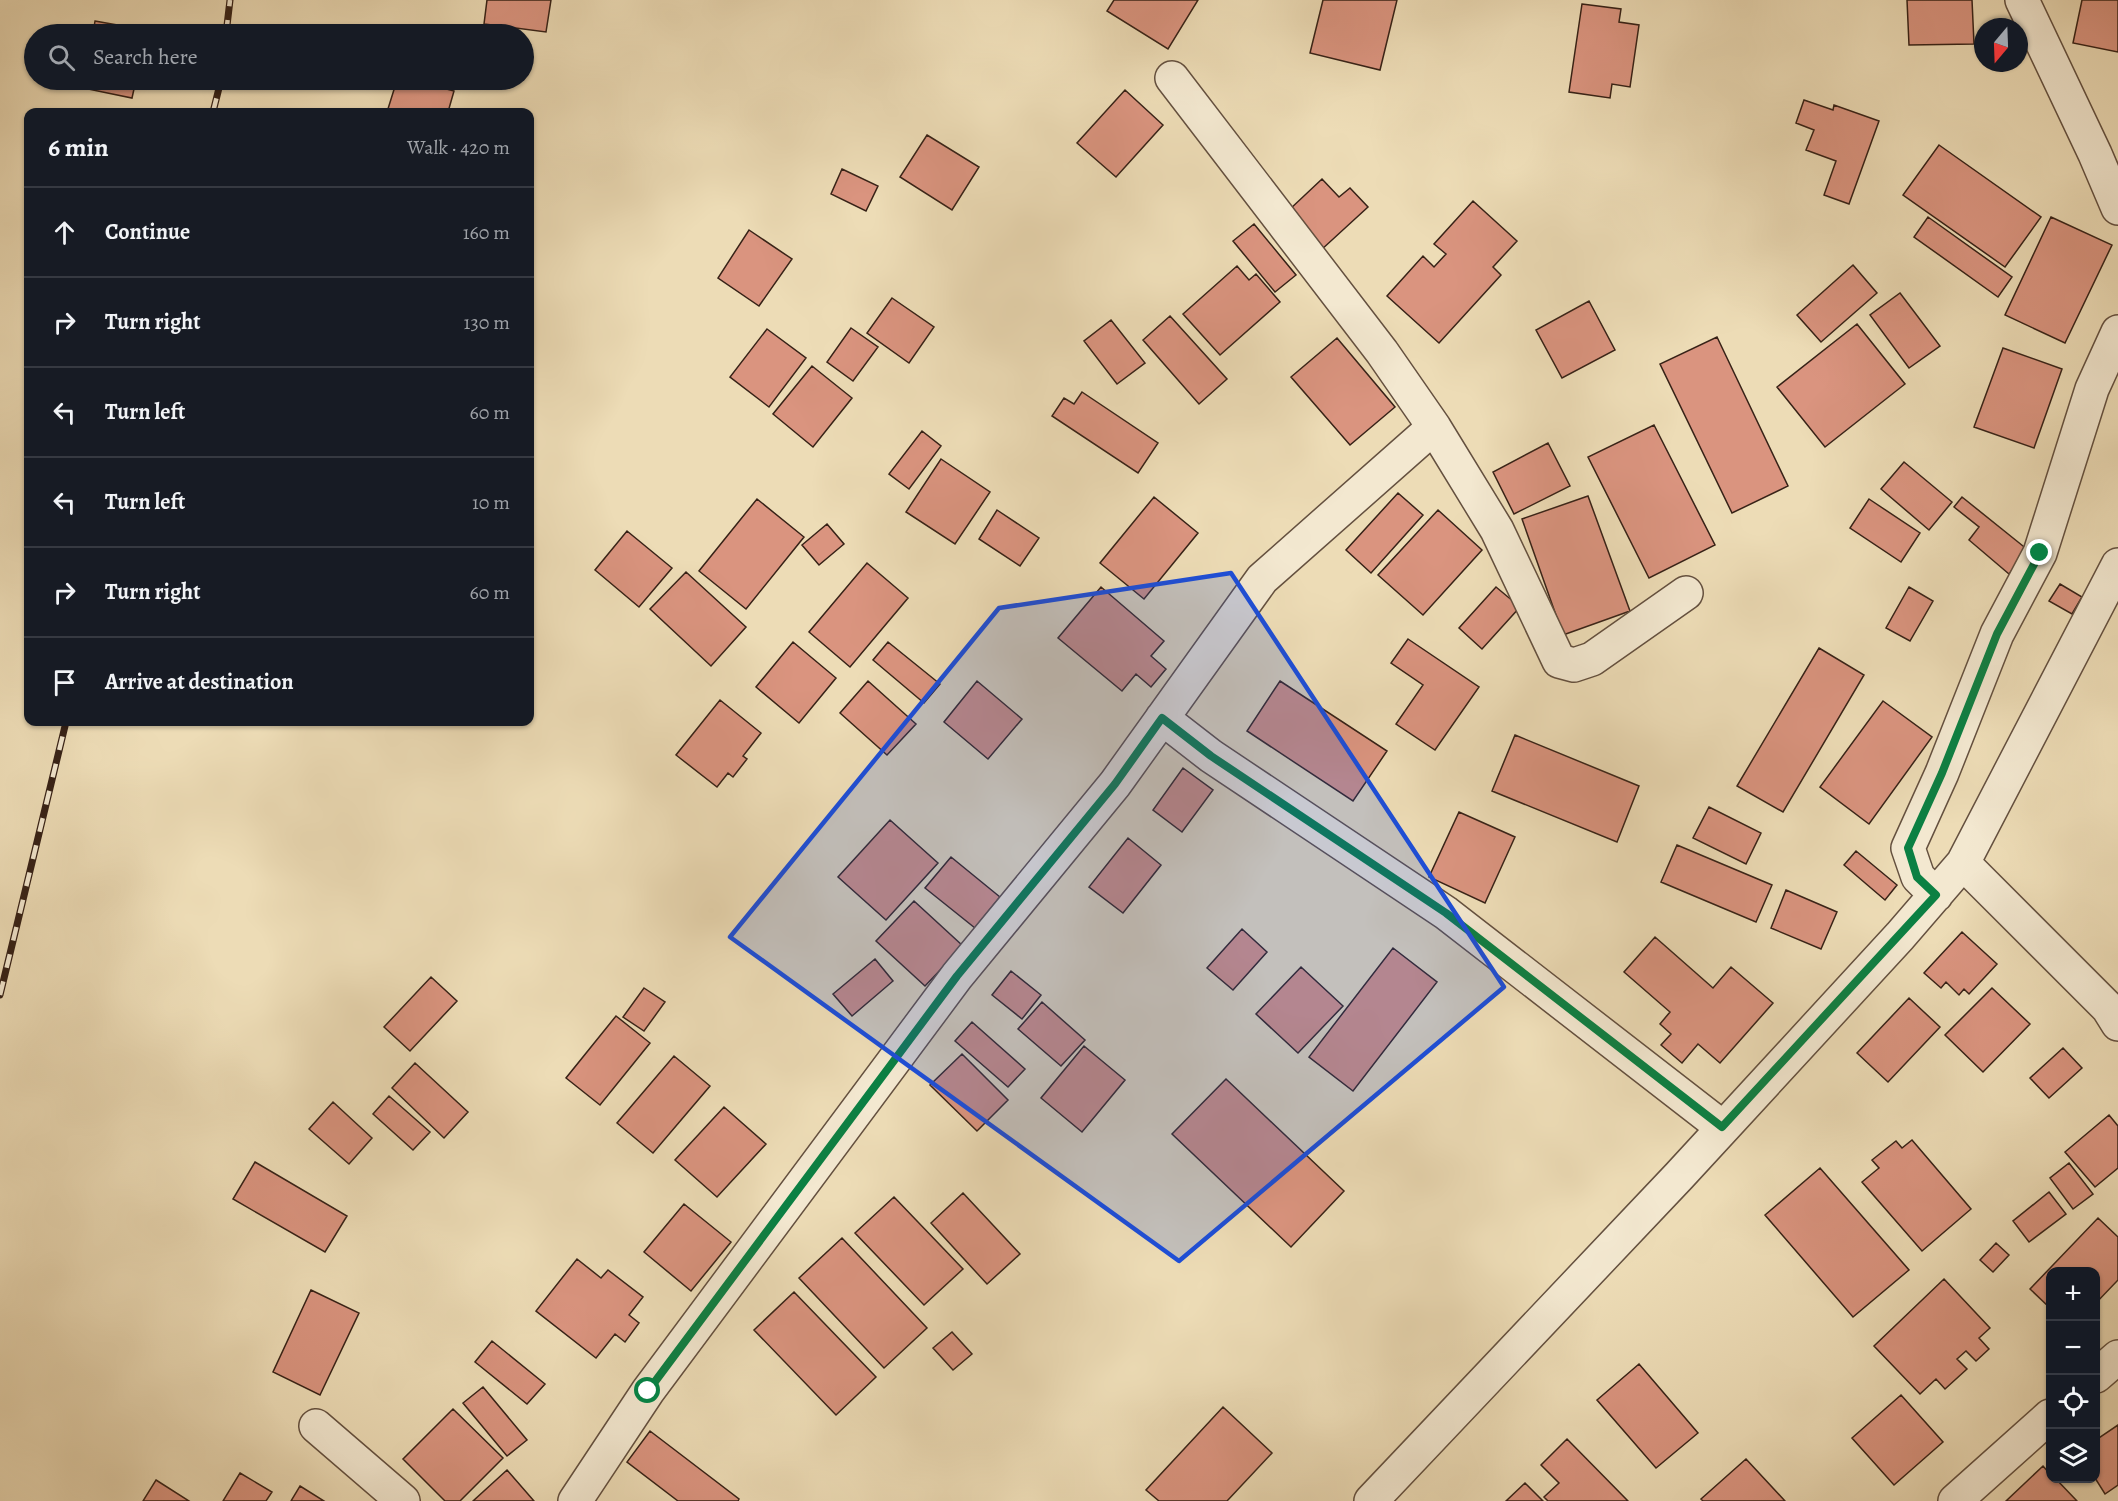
<!DOCTYPE html>
<meta charset="utf-8">
<style>
body{margin:0;font-family:Alegreya,serif;background:#242831;color:#f1f3f6}
.controls{position:absolute;right:18px;bottom:18px;display:grid;overflow:hidden;border-radius:12px;box-shadow:0 2px 4px #0004}
.controls button{width:54px;height:54px;display:grid;place-items:center;padding:0;border:0;border-bottom:2px solid #363941;background:#171b24;color:#f1f3f6;font:30px sans-serif}
.compass{position:absolute;left:1974px;top:18px;width:54px;height:54px;border-radius:50%;background:#171b24;box-shadow:0 2px 4px #0004;rotate:199deg}
.stop{position:absolute;width:18px;height:18px;margin:-14px;border:4px solid #0b8043;border-radius:50%;background:#fff}
.stop.end{background:#0b8043;border-color:#fff;box-shadow:0 2px 6px #0008}
.list{margin:0;padding:0;list-style:none}
h2{display:flex;justify-content:space-between;align-items:center;height:78px;margin:0;padding:0 24px;font-size:26px}
h2 small{font-size:20px;font-weight:400;color:#9ea1a6}
.list li{display:grid;grid-template-columns:39px 1fr auto;gap:18px;align-items:center;box-sizing:border-box;height:90px;padding:0 24px;border-top:2px solid #363941}
.list b{display:block;font-size:22px;white-space:nowrap}
.list em{font-size:20px;font-style:normal;color:#9ea1a6}
.icon{flex:none;width:33px;height:33px;fill:none;stroke:currentColor;stroke-width:2;stroke-linecap:round;stroke-linejoin:round}
.map{position:relative;flex:none;width:2118px;height:1501px;overflow:hidden}
.search{position:absolute;background:#171b24;box-shadow:0 2px 4px #0004;left:24px;top:24px;width:510px;height:66px;display:flex;align-items:center;gap:15px;box-sizing:border-box;padding:0 21px;border-radius:33px;color:#9ea1a6;font-size:22px}
.panel{position:absolute;background:#171b24;box-shadow:0 2px 4px #0004;left:24px;top:108px;width:510px;height:618px;border-radius:12px}
.map>svg:first-child{display:block}
.building{fill:#da947f;stroke:#372217;stroke-width:1.5}
.lines{fill:none;stroke-linecap:round;stroke-linejoin:round}
.street-casing{stroke:#64503f;stroke-width:36}
.street{stroke:#f3e8d0;stroke-width:33}
.rail-casing{stroke:#372217;stroke-width:7}
.rail{stroke:#f3e8d0;stroke-width:4.5;stroke-dasharray:14;stroke-linecap:butt}
.route{stroke:#0b8043;stroke-width:8}
.marked{fill:#1d4ed8;fill-opacity:0.2;stroke:#1d4ed8;stroke-width:4.5;stroke-linejoin:round}
</style>
<div class="map">
<svg width="2118" height="1501" viewBox="0 0 2118 1501">
<rect width="100%" height="100%" fill="#eddcb6"/>
<filter id="stains"><feTurbulence type="fractalNoise" baseFrequency=".00333" numOctaves="4"/><feColorMatrix values="0 0 0 0 .2 0 0 0 0 .09 0 0 0 0 .02 0 0 0 .5 -.17"/></filter>
<radialGradient id="worn" r=".72"><stop offset=".6" stop-color="#630" stop-opacity="0"/><stop offset="1" stop-color="#630" stop-opacity=".3"/></radialGradient>
<path class="building" d="M487 0H551L546 32 484 24Z
M1114 0H1198L1168 49 1107 11Z
M1323 0H1397L1380 70 1310 53Z
M1907 0H1972L1974 44 1909 45Z
M2082 0H2118V52L2073 43Z
M1582 4 1621 9 1619 22 1639 25 1630 87 1612 84 1610 98 1569 92Z
M95 21 145 30V34H93Z
M84 80H136L132 98 83 88Z
M397 80H413L454 91 448 112H387Z
M1125 90 1163 125 1116 177 1077 143Z
M1804 100 1833 110 1834 105 1879 121 1849 204 1824 195 1836 161 1806 150 1814 130 1796 123Z
M927 135 979 167 952 210 900 177Z
M1939 145 2041 217 2005 267 1903 195Z
M842 169 878 186 866 211 831 194Z
M1322 179 1339 197 1350 188 1368 207 1320 251 1289 210Z
M1473 201 1517 241 1493 267 1501 275 1439 343 1387 296 1423 256 1434 267 1446 254 1434 244Z
M1928 217 2012 277 1998 297 1914 237Z
M2051 217 2112 245 2065 343 2005 315Z
M1254 224 1296 275 1275 292 1233 241Z
M749 230 792 259 759 306 718 278Z
M1853 265 1877 293 1821 342 1797 315Z
M1237 266 1249 280 1256 274 1280 302 1220 355 1183 314Z
M1900 293 1940 346 1909 368 1870 315Z
M892 298 934 327 909 363 867 333Z
M1589 301 1615 350 1562 378 1536 330Z
M1170 316 1227 379 1199 404 1143 340Z
M1111 320 1145 363 1117 384 1084 341Z
M1857 324 1905 384 1825 447 1777 387Z
M851 328 878 347 853 381 827 362Z
M767 329 806 358 769 407 730 377Z
M1717 337 1788 486 1732 513 1660 364Z
M1337 338 1395 407 1350 445 1291 377Z
M2003 348 2062 369 2034 448 1974 427Z
M812 366 852 398 813 447 773 414Z
M1082 392 1158 443 1138 473 1052 416 1064 398 1074 404Z
M1654 425 1715 545 1649 578 1588 457Z
M922 431 941 446 909 489 889 474Z
M1548 443 1570 486 1514 514 1493 472Z
M941 459 990 492 955 544 906 512Z
M1904 462 1952 502 1929 530 1881 489Z
M1398 493 1423 515 1371 573 1346 550Z
M1588 496 1630 611 1563 635 1522 519Z
M1154 497 1198 533 1144 599 1100 563Z
M1962 497 2028 550 2009 574 1969 540 1979 527 1954 507Z
M757 499 804 537 746 609 699 571Z
M1869 499 1920 533 1901 562 1850 528Z
M997 510 1039 538 1020 566 979 539Z
M1438 510 1482 550 1423 615 1378 575Z
M827 524 844 544 819 565 802 545Z
M627 531 672 568 639 607 595 570Z
M867 563 908 598 850 667 809 632Z
M686 572 746 627 711 666 650 609Z
M2060 584 2082 597 2072 614 2049 601Z
M1101 587 1164 641 1151 656 1166 669 1151 687 1136 674 1122 691 1058 638Z
M1496 587 1520 607 1482 649 1459 628Z
M1909 587 1933 601 1910 641 1886 628Z
M1408 639 1479 687 1435 750 1396 724 1423 685 1391 663Z
M793 642 836 678 799 723 756 687Z
M888 642 940 684 924 703 873 660Z
M1819 648 1864 675 1783 812 1737 786Z
M868 681 916 724 887 755 840 713Z
M977 681 1022 719 988 759 944 722Z
M1280 681 1387 751 1353 801 1247 731Z
M720 700 761 733 743 756 747 759 733 777 728 773 717 787 676 755Z
M1883 701 1932 737 1869 824 1820 787Z
M1515 735 1639 786 1617 842 1492 791Z
M1183 768 1213 790 1182 832 1153 810Z
M1709 807 1761 833 1746 864 1693 838Z
M1459 812 1515 837 1485 903 1429 877Z
M890 820 938 863 886 920 838 877Z
M1128 838 1161 865 1123 913 1089 887Z
M1677 845 1772 885 1756 922 1661 882Z
M1856 851 1897 885 1885 900 1844 865Z
M951 857 1000 897 975 928 925 888Z
M1786 890 1837 912 1821 949 1771 928Z
M914 901 963 946 925 986 876 941Z
M1242 929 1267 952 1233 990 1207 968Z
M1962 932 1997 964 1969 994 1964 989 1959 995 1946 982 1941 988 1924 973Z
M1655 937 1713 988 1731 967 1773 1003 1720 1063 1698 1044 1682 1063 1661 1045 1671 1034 1660 1024 1670 1012 1624 972Z
M1393 948 1437 982 1353 1091 1309 1057Z
M875 959 893 981 852 1016 833 994Z
M1301 967 1343 1006 1298 1053 1256 1014Z
M1011 971 1041 995 1022 1019 992 995Z
M431 977 457 1001 410 1051 384 1027Z
M644 988 665 1002 644 1031 623 1017Z
M1992 988 2030 1024 1983 1072 1945 1035Z
M1909 998 1940 1027 1888 1082 1857 1053Z
M1042 1002 1085 1040 1061 1066 1018 1029Z
M616 1016 650 1043 600 1105 566 1078Z
M972 1022 1025 1069 1008 1087 955 1041Z
M1084 1046 1125 1080 1082 1132 1041 1098Z
M2063 1048 2082 1068 2049 1098 2030 1078Z
M962 1054 1008 1100 977 1131 930 1085Z
M674 1056 710 1086 653 1153 617 1123Z
M415 1063 468 1112 444 1138 392 1088Z
M1226 1079 1344 1191 1291 1247 1172 1134Z
M389 1096 430 1132 413 1150 373 1114Z
M333 1102 372 1138 349 1164 309 1129Z
M724 1107 766 1144 717 1197 675 1160Z
M2109 1115 2118 1126V1168L2095 1187 2065 1152Z
M1912 1140 1971 1209 1922 1251 1862 1182 1879 1168 1872 1160 1896 1141 1902 1148Z
M255 1162 347 1216 325 1252 233 1199Z
M2069 1163 2093 1194 2073 1209 2050 1178Z
M1820 1168 1909 1270 1853 1317 1765 1215Z
M2049 1192 2066 1214 2029 1242 2013 1221Z
M963 1193 1020 1254 987 1284 931 1223Z
M894 1197 963 1269 924 1305 855 1233Z
M684 1204 731 1242 691 1291 644 1252Z
M2098 1218 2118 1237V1280L2096 1303V1272H2050V1308L2030 1289Z
M842 1238 927 1328 884 1368 799 1278Z
M1996 1243 2009 1255 1993 1272 1980 1260Z
M577 1259 601 1278 608 1270 643 1297 629 1315 639 1323 625 1342 615 1334 596 1358 536 1311Z
M1944 1279 1990 1328 1979 1338 1989 1349 1976 1361 1966 1351 1957 1359 1967 1369 1945 1389 1936 1379 1920 1394 1874 1346Z
M311 1290 359 1313 320 1395 273 1372Z
M794 1292 876 1377 836 1415 754 1330Z
M952 1332 972 1354 953 1370 933 1348Z
M492 1341 545 1384 527 1404 475 1362Z
M1639 1364 1698 1433 1656 1468 1597 1400Z
M483 1387 527 1440 507 1456 463 1403Z
M1901 1395 1943 1442 1894 1485 1852 1438Z
M1223 1407 1272 1453 1227 1501H1159L1146 1490Z
M453 1409 503 1458 460 1501H445L403 1459Z
M2118 1425V1485L2105 1494 2095 1478 2096 1440Z
M650 1431 739 1499 738 1501H678L627 1462Z
M1567 1439 1628 1501H1548L1544 1497 1559 1483 1541 1465Z
M1746 1459 1785 1501H1703L1701 1499Z
M2043 1466 2050 1474V1478H2055L2077 1501H2006Z
M507 1470 534 1501H473Z
M240 1473 272 1492 266 1501H223Z
M156 1480 189 1501H143Z
M1525 1483 1543 1501H1506Z
M300 1486 324 1501H291Z"/>
<g class="lines">
<g class="street-casing">
<path id="street" d="M2022 0 2095 154 2118 208
M1172 78 1382 352 1434 427 1497 530 1559 661 1574 665 1592 659 1686 593
M1162 718 1211 756 1446 913 1722 1127
M1963 863 2108 1008 2118 1024
M1936 895 1918 877 1908 848 1942 773 1997 634 2040 553 2092 389 2118 332
M2096 1376 2118 1357
M316 1426 403 1501
M575 1501 648 1391 957 976 1115 784 1262 579 1434 427
M1371 1501 1679 1176 1900 936 1963 863 2118 565
M1955 1501 2050 1416"/>
</g>
<use href="#street" class="street"/>
<g class="rail-casing">
<path id="rail" d="M226 34 230 0
M213 112 221 80
M0 995 66 722"/>
</g>
<use href="#rail" class="rail"/>
</g>
<g class="lines">
<path class="route" d="M648 1391 957 976 1115 784 1162 718 1211 756 1446 913 1722 1127 1936 895 1917 877 1908 848 1942 773 1997 634 2040 553"/>
</g>
<path class="marked" d="M1231 573 1504 987 1179 1261 730 937 999 608Z"/>
<rect width="100%" height="100%" filter="url(#stains)"/>
<rect width="100%" height="100%" fill="url(#worn)"/>
</svg>
<div class="controls">
<button>+</button>
<button>−</button>
<button><svg class="icon" aria-label="locate" viewBox="0 0 24 24"><circle cx="12" cy="12" r="6"/><path d="M12 2v4M12 18v4M2 12h4M18 12h4"/></svg></button>
<button><svg class="icon" aria-label="layers" viewBox="0 0 24 24"><path d="M12 4l9 5-9 5-9-5zM3 14l9 5 9-5"/></svg></button>
</div>
<svg class="compass" viewBox="-18 -18 36 36"><path d="M0-13l5 13h-10z" fill="#e53935"/><path d="M0 13l5-13h-10z" fill="#9ea1a6"/></svg>
<div class="stop" style="left:648px;top:1391px"></div>
<div class="stop end" style="left:2040px;top:553px"></div>
<div class="search"><svg class="icon" aria-label="search" viewBox="0 0 24 24"><circle cx="10" cy="10" r="6"/><path d="M15 15l6 6"/></svg>Search here</div>
<section class="panel">
<h2>6 min<small>Walk · 420 m</small></h2>
<ul class="list">
<li><svg class="icon" aria-label="ahead" viewBox="0 0 24 24"><path d="M12 20V5M6 11l6-6 6 6"/></svg><div><b>Continue</b></div><em>160 m</em></li>
<li><svg class="icon" aria-label="right" viewBox="0 0 24 24"><path d="M7 20v-9h11M14 6l5 5-5 5"/></svg><div><b>Turn right</b></div><em>130 m</em></li>
<li><svg class="icon" aria-label="left" viewBox="0 0 24 24"><path d="M17 20v-9H6M10 6l-5 5 5 5"/></svg><div><b>Turn left</b></div><em>60 m</em></li>
<li><svg class="icon" aria-label="left" viewBox="0 0 24 24"><path d="M17 20v-9H6M10 6l-5 5 5 5"/></svg><div><b>Turn left</b></div><em>10 m</em></li>
<li><svg class="icon" aria-label="right" viewBox="0 0 24 24"><path d="M7 20v-9h11M14 6l5 5-5 5"/></svg><div><b>Turn right</b></div><em>60 m</em></li>
<li><svg class="icon" aria-label="arrive" viewBox="0 0 24 24"><path d="M6 21V4h12l-3 4 3 4H6"/></svg><div><b>Arrive at destination</b></div></li>
</ul>
</section>
</div>
